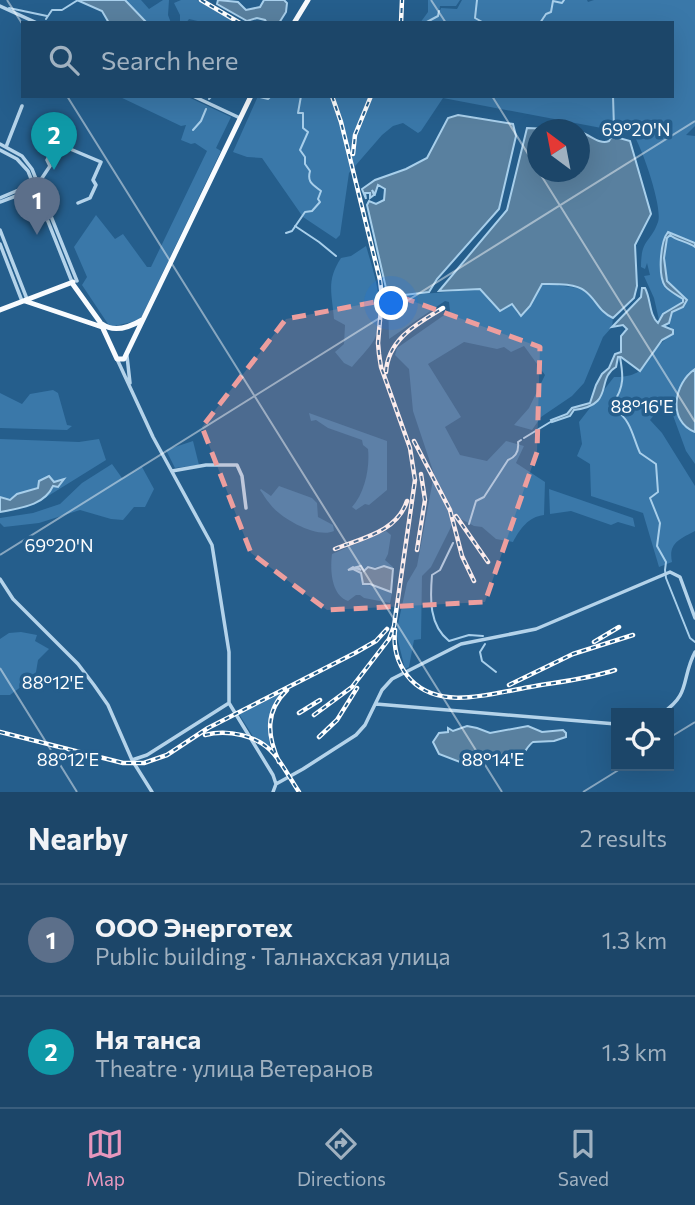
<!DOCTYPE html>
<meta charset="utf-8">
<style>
body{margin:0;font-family:Commissioner,sans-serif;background:#254d6f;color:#f1f3f6}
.controls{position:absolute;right:21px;bottom:21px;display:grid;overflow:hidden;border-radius:0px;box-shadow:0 7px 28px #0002}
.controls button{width:63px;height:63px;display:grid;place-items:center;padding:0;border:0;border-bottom:2px solid #3a5e7d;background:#1c4669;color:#f1f3f6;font:35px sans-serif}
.compass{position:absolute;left:527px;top:119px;width:63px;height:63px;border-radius:50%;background:#1c4669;box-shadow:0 7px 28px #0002;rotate:328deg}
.you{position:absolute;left:392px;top:304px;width:24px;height:24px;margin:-18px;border:5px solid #fff;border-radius:50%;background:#1a73e8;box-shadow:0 0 0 10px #1a73e833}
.badge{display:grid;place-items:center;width:46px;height:46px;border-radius:50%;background:#e797bd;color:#fff;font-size:23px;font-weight:700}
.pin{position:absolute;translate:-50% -58px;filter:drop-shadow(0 2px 4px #0008)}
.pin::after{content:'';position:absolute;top:37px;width:24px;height:21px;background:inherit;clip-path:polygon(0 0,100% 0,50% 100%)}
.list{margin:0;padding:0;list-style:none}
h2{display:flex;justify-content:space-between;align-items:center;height:91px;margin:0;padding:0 28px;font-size:30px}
h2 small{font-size:23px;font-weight:400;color:#a0b1c0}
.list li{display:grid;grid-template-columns:46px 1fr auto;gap:21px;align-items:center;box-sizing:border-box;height:112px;padding:0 28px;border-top:2px solid #3a5e7d}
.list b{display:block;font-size:26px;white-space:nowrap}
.list p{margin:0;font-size:23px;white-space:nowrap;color:#a0b1c0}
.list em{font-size:23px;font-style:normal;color:#a0b1c0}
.icon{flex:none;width:38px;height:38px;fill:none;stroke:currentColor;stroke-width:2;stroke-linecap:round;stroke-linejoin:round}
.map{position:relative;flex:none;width:695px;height:792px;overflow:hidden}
.search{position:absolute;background:#1c4669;box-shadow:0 7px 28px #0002;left:21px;right:21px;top:21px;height:77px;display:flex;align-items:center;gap:18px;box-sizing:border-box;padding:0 24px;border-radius:0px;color:#a0b1c0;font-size:26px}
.sheet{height:315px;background:#1c4669}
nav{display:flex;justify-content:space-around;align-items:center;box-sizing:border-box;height:98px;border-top:2px solid #3a5e7d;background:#1c4669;font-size:19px;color:#a0b1c0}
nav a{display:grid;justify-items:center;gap:4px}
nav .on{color:#e797bd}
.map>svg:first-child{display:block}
.green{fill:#3a78a9}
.water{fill:#59809f;stroke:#a8cfeb;stroke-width:2}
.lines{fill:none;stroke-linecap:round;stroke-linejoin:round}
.stream{stroke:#a8cfeb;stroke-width:2}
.minor{stroke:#b4d3ea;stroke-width:3.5}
.major{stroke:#f8fbfe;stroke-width:5}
.rail-casing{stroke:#fff;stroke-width:4.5}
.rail{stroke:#255e8c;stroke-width:2;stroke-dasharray:5;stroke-linecap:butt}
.marked{fill:#ed9e9e;fill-opacity:0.2;stroke:#ed9e9e;stroke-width:5;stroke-dasharray:14 9;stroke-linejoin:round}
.ticks{fill:none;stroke:#fff;stroke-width:2;stroke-opacity:0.45}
.ticks-label{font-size:18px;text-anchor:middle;fill:#fff;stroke:#255e8c;stroke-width:7;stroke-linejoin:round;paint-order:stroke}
</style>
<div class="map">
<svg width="695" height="792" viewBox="0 0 695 792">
<rect width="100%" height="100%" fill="#255e8c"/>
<path class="green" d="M125 0H141L149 9 163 0H169L168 15 171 23H147Z
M181 0H197L237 23H206L189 19 186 23H180V15L174 3Z
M428 0H460L456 6H440L439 13 441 8 457 9 462 0H587L588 2 594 0H695V126L686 135 695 136V243L669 232C658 244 658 274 668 288 670 292 678 295 682 298L683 302 663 314 659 320 654 298 644 276 650 275 647 263 645 269 641 267C641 238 650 244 658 222 663 208 642 147 633 134L443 98 421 131 418 133 403 123 393 126 382 135 349 173 340 235 336 239 303 217 262 158 247 157 233 152 258 96H672V23H420L428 12Z
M118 96H186L231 117 216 148 221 151 141 318 136 321 110 327 82 285 87 277 74 247 96 215 115 239 123 234 147 267H151L207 151 195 143 191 144 181 140 186 125 181 126Z
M669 234C677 240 686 241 695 247V464L686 451 671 410 660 408 650 420 662 433 695 486V531C680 539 668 543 672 562L659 567 643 513 591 496 590 464 577 456 582 444 579 422 614 377C654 378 644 351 673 334L669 324 670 314 686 303C682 293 671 290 667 281 662 272 665 243 669 234Z
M366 246C374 273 388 314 374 340 368 350 359 358 352 367L344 363 335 352 344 344 345 325 334 319C332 293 326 281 341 258L351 256Z
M544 283 584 289 595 302 613 318 612 327 603 337 584 383 572 396 541 417 532 430 514 425 529 408 545 375 524 346 511 352 504 347 497 349 464 342 428 364 461 417 445 427 460 455 487 461 506 441 524 446 516 463 545 482 544 515C528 517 520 529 513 542L496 539 482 527 474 526 461 519 453 523 431 567 422 576 421 639 414 640 409 667 405 669 396 633 407 583 417 566 434 474 413 411 409 369 395 355 397 348 450 311 449 302 445 301 389 339 388 297 480 289 500 311 512 304 518 314C534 303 533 291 544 283Z
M53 390 58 393 67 425 72 426 67 430 0 428V393L22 404 30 394Z
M309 413 387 441V490L369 505 365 504 356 510 352 507C365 493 370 467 368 449L363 445 362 440 328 428 316 420 311 421Z
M0 439 79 442 99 439 106 460 40 501 58 483 52 481 6 500 0 497Z
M193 441 199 465 175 468 166 450Z
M112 464 122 478 142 467 154 489 145 507H134L123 520 111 519 80 510 39 523 4 527 0 523V518L33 513 60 504 82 483Z
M279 486 312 498 317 503 318 517 333 525 334 531C317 539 280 518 270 504 266 500 264 495 260 490L261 489 271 496Z
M549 489 633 518 635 527 618 522 611 525 571 511 550 514Z
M386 531 391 535 388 554 385 560 393 567V569C384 565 373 566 365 571L361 568V570L353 568 349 569 361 573 363 584 387 589 392 593 390 603 364 598 360 595H356L348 601C331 595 330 569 332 554Z
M21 632 37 635 35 641 49 649 38 660 36 672 30 680 10 695H0V639L9 633Z
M284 690C268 709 268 724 270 747L254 738 239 714Z"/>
<path class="water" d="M77 0H125L147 23H109L102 11Z
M218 0 238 2 246 10 260 7 264 0H284L287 3 286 12 279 23H267L265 20 257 18 247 21 217 4Z
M458 115 513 124 516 136 499 209 437 279 429 292 388 297 367 205 369 201 376 204 384 200 385 189 378 185 375 194 372 190 374 195 370 198V193H365L366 199 362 189 375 180 406 169 427 158 448 118Z
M527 128 551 129 538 130V172H580V132C591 135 599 145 609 141L612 136 630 141 651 214 635 245 637 286 634 298 613 318C599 312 596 299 585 291 576 283 554 284 542 284L530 306 521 316 512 304 500 311 480 289 439 291 507 210Z
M668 232 695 243V247C687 241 677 241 670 235L667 238 664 258 667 281 687 300 683 307 672 312 669 323 663 326 673 330V334L662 340 640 371 621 357H618L616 367C595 379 616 405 574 410L570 416 552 422 551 420 567 414 572 408 590 403 596 385 602 374 609 368 615 354 621 352V336L627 329 623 325 612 327 641 297 642 288H645C651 299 649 315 658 323L663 314 683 302V299C677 295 669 291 665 286 658 275 660 242 668 232Z
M695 369V432C667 421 674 383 695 369Z
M49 476 54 482 64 479 58 487 53 486C44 506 20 508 0 512V497L10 500 17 494 38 488 39 481Z
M361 566 364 571 368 567 375 569 384 566 393 569 391 592 370 584H363L361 573 353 569 348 570 353 567 361 570 357 567Z
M467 726 477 728 490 733 528 726 542 732 563 730 566 733V737L554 741 533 742C528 745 525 753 521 756 507 763 492 754 479 759L478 764 474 757 475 765 473 767 439 754 433 742 439 733 448 732V728L453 731Z"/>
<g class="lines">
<path class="stream" d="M477 0 475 18 484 23
M9 8 47 16
M46 19 52 10H62L78 0
M425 23 438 16 439 11
M540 23 546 14 551 12 553 1 562 3 564 0
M613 96 614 128
M260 97 268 99 271 96
M209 99 212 96
M193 130 201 121 206 109
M295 226 319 242 336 256
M286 233 292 231 305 212 312 211 320 202 318 199 321 191C312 184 307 182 310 171L305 164V157L300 150 308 132 303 128V113H298L301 96
M620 357C623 374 625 387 613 403L615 410C631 419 633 438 640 453L656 464 658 492 650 498 660 523 657 546 666 562 665 570 666 578 690 638 695 642
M524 438 552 421
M469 524 476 501 484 497 508 460C516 457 519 450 518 442L521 440
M453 543 440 570 432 575C430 599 429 625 449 641L469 635 483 636
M485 644 480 652 482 661 496 672"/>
<path class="minor" d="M0 6 37 23
M193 96 240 118
M0 144 22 156 32 169 77 281
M6 147 22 106
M0 150 17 159 28 171 72 282
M0 198 40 181 50 166 47 160 56 143 101 162 93 180 96 185 90 198 78 203
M0 202 37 188
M0 230 27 299
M0 244 22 301
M127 356 130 383
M117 359 153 437 212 545 229 652V703L273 775 276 784 273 792
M172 471 206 465H237L242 476 246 508
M0 579 13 599 78 664 94 685 108 705 132 760 152 792
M376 704 616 724
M662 713C691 695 681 678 695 652
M132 760 147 755 229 703
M276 784 303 769 356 735 365 725 382 690 392 679 461 644 536 629 670 572 680 577 695 618"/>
<path class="major" d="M294 23 308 0
M72 283 100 322 117 359H124L251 96
M25 301 102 327
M0 310 73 282
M102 324C114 333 130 327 142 320"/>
<g class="rail-casing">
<path id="rail" d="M201 0 240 23
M401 23 402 0
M353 154 355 135 371 96
M386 372C388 339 417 324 443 308
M414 441 450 510 462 556 474 581
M456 516 488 562
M335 549C362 538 397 532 407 501
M417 550 425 500 421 474
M395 630C393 649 398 666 411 680 441 711 493 693 530 687 558 682 588 679 615 670
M594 642 619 627
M509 685 573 654 633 635
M299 713 320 700
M314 715 352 687 389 639 394 626 415 480 410 448 381 367 379 354 378 343 382 297 380 280 341 122 332 96
M0 732 123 763H144L167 755 208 728 355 653 376 641 387 629
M205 735C227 729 258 735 274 754 283 765 291 780 299 792
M319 737 337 720 357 688
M279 762C267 735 265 711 287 690"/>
</g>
<use href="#rail" class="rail"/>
</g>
<path class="marked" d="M401 297 540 347 537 452 485 602 327 610 251 553 202 427 286 319Z"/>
<path class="ticks" d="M7 0 23 25M431 0 446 23M67 96 502 792M492 96 538 170M539 172 695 422M0 555 695 121M0 668 77 792M669 738 695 722M583 792 625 766"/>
<g class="ticks-label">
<text x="636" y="136">69°20'N</text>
<text x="642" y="413">88°16'E</text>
<text x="59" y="552">69°20'N</text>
<text x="53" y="689">88°12'E</text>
<text x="68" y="766">88°12'E</text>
<text x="493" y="766">88°14'E</text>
</g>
</svg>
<div class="controls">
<button><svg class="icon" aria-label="locate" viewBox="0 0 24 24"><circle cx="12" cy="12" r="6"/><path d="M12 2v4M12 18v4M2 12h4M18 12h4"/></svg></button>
</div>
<svg class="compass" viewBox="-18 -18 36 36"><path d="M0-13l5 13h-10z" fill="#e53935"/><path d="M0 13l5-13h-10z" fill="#a0b1c0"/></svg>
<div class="you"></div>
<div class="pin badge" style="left:37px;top:235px;background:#5c6f8a">1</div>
<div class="pin badge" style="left:54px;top:170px;background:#0f9aa8">2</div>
<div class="search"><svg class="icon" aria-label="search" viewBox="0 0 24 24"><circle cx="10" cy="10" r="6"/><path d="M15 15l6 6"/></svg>Search here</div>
</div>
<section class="sheet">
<h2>Nearby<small>2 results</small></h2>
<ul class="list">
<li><span class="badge" style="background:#5c6f8a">1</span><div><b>ООО Энерготех</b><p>Public building · Талнахская улица</p></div><em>1.3 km</em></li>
<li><span class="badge" style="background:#0f9aa8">2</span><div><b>Ня танса</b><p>Theatre · улица Ветеранов</p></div><em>1.3 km</em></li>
</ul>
</section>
<nav>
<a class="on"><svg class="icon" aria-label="map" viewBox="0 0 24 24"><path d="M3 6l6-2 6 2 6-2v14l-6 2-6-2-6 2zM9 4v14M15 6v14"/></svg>Map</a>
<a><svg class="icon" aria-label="directions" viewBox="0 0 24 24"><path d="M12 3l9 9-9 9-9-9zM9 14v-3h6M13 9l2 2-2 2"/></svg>Directions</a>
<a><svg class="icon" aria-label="saved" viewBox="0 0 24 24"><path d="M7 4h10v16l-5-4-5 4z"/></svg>Saved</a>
</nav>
